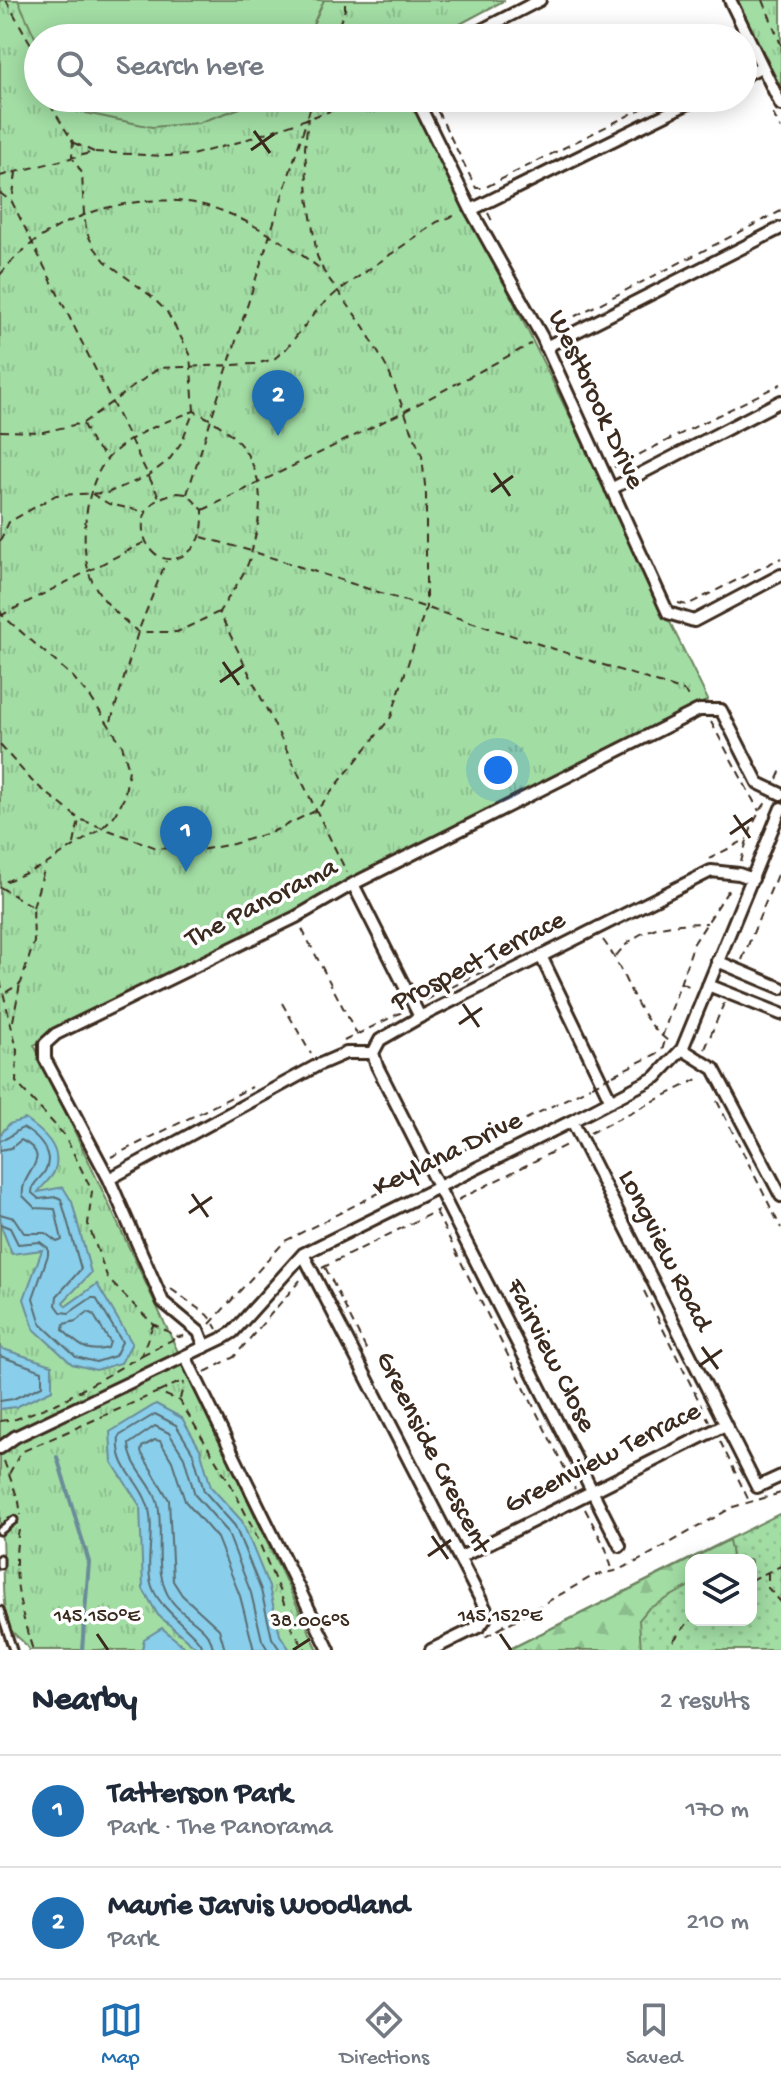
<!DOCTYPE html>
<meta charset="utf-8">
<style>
body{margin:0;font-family:"Gochi Hand",sans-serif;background:#f2f2f3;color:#1f2937}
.controls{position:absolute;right:24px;bottom:24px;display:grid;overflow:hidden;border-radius:16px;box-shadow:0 4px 20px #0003}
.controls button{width:72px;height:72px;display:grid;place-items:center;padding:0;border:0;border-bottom:2px solid #e0e1e3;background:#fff;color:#1f2937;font:40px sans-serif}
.you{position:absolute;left:498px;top:770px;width:28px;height:28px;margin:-20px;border:6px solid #fff;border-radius:50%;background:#1a73e8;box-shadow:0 0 0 12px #1a73e833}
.badge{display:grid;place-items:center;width:52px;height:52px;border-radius:50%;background:#1f6fb2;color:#fff;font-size:26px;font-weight:700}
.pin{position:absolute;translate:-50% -66px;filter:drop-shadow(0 2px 4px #0008)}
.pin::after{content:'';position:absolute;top:42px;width:28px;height:24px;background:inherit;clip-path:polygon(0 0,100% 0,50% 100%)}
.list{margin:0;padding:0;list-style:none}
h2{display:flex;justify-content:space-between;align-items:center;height:104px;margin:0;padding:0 32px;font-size:34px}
h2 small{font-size:26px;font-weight:400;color:#747a83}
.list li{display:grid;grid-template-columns:52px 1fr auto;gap:24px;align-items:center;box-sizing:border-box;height:112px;padding:0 32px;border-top:2px solid #e0e1e3}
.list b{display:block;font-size:30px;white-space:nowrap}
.list p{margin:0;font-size:26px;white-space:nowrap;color:#747a83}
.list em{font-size:26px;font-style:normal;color:#747a83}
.icon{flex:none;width:44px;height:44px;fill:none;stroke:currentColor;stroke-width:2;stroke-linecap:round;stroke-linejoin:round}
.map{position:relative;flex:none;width:781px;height:1650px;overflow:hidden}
.search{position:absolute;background:#fff;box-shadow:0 4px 20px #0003;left:24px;right:24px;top:24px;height:88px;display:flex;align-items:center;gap:20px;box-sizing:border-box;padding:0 28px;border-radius:44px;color:#747a83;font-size:30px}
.sheet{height:328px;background:#fff}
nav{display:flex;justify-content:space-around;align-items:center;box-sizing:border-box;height:112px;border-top:2px solid #e0e1e3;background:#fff;font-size:22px;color:#747a83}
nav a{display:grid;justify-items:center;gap:4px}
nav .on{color:#1f6fb2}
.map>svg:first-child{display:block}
.grass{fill:url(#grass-dots);stroke:#6e8461;stroke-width:2;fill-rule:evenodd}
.forest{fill:url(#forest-firs);stroke:#6e8461;stroke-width:2}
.park{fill:url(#park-tufts);stroke:#6e8461;stroke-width:2}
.pitch{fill:#a2dda4;stroke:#6e8461;stroke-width:2}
.water{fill:#89ceeb;stroke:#6a8c99;stroke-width:2}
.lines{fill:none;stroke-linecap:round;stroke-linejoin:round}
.shore{stroke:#5a6c70;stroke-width:2}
.stream{stroke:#6a8c99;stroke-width:4}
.lane-casing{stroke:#3b2a1e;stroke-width:11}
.street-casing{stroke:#3b2a1e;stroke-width:16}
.path{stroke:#3b2a1e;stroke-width:2;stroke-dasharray:8 6;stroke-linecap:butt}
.lane{stroke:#fff;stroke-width:5}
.street{stroke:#fff;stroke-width:10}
.path-bridge{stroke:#3b2a1e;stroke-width:2;stroke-dasharray:8 6;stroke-linecap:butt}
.ticks{fill:none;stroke:#3b2a1e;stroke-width:3}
.labels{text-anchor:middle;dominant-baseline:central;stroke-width:7;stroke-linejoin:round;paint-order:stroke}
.street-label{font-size:28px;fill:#3b2a1e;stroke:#fff}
.ticks-label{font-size:20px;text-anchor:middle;fill:#3b2a1e;stroke:#fff;stroke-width:7;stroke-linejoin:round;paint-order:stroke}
</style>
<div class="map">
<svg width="781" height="1650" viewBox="0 0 781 1650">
<defs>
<pattern id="grass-dots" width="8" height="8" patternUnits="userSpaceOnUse" patternTransform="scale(2)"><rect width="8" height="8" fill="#a2dda4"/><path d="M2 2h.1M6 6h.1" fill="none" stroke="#8cbe8d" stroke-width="1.8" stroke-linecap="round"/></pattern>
<pattern id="forest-firs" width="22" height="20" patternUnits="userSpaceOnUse" patternTransform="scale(2)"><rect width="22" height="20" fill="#a2dda4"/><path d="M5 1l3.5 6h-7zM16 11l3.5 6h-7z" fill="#8cbe8d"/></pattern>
<pattern id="park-tufts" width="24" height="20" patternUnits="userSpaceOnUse" patternTransform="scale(2)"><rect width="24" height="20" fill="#a2dda4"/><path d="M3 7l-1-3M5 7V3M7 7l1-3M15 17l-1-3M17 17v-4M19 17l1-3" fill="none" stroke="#8cbe8d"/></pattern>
</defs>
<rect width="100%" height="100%" fill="#fff"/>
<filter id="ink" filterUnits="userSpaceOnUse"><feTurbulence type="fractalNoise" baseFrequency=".0125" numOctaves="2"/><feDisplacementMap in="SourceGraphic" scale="16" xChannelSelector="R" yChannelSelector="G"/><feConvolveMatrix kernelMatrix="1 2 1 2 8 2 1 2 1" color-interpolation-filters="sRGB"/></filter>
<g filter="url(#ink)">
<path class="grass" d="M781 1513V1650H508ZM691 1560H751V1620H691Z"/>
<path class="forest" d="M729 1540 732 1555 728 1560H691V1585L648 1609 639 1620 641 1650H508Z"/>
<path class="park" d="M0 0H505L434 38H38V98H414L708 700 34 1045 318 1650H29C24 1639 14 1637 9 1627 0 1600 4 1566 2 1538L0 1534Z
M737 0H781V88Z"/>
<path class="pitch" d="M18 0H324L307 38H38V44Z
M70 98H252L240 108 198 123 152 127 86 113Z"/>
<path class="water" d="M25 1119C42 1131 64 1148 54 1172 51 1179 42 1186 38 1192L63 1187 72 1202 91 1273 63 1302 66 1306 97 1284 132 1343 121 1363 96 1370 72 1364 34 1329 24 1299 42 1250 12 1254 1 1226 0 1213V1135L9 1124Z
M0 1348 52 1365V1390L16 1407 0 1409Z
M156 1404 182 1418 200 1449 211 1487 242 1521 269 1587 280 1635 290 1650H199L158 1615 143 1589 140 1506 112 1462 110 1432Z
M162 1628 188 1650H142L144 1639Z"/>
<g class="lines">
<path class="shore" d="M0 1140C9 1140 14 1131 23 1128 37 1136 55 1153 45 1171 40 1180 32 1182 32 1193L39 1199 57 1197 61 1199 81 1269 57 1296 56 1305 61 1312 69 1313 91 1298H96L122 1342 115 1356 96 1362 76 1357 41 1324 33 1298 48 1255V1248L40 1242 18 1244 10 1228 0 1224
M0 1150 11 1148 21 1140C57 1158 19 1172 23 1196L35 1208 55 1209 62 1240 57 1242 45 1233H24L14 1218 0 1214
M88 1312 93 1314 110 1342 108 1348C87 1354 77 1344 63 1330L64 1324 76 1321Z
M0 1356 42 1371V1386L13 1399 0 1401
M203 1650C201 1636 162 1612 153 1589 143 1566 157 1528 147 1503 137 1476 116 1469 119 1436L155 1414 176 1425 193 1453 204 1491 235 1526 261 1590 272 1638 280 1650
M213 1650C212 1627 183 1618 171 1600 152 1573 164 1536 158 1504 153 1482 130 1468 129 1444L155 1426 169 1433 184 1457 195 1495 227 1531 251 1593 262 1640 268 1650
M225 1650 219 1629 182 1595 173 1581 169 1500 141 1452 142 1447 155 1440 160 1441 172 1461 185 1501 217 1538 240 1596 254 1650"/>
<path class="stream" d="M57 1457 89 1562 82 1650"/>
<g class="lane-casing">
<path id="lane" d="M0 1531 14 1520
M0 1558V1565
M0 1610 13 1650"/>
</g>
<g class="street-casing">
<path id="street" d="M730 0 781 105
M466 38 540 0
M743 76 761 67
M416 98 471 210 542 337 668 613 694 621 781 575
M471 210 699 98
M546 347 781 228
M611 489 781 401
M353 884 420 1017
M541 956 611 1101
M717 961 781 988
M708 985 781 1014
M682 1049 714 1069 781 1196
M373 1053 377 1066 620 1546
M572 1121 757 1487 781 1476
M109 1179 318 1065 346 1053H373L380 1040 420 1017 711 871 739 874 753 879
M303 1254 486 1610 485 1619 480 1626 431 1650
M205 1347 199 1332 163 1302 109 1179 45 1059V1044L56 1034 296 917 353 884 699 710H721L758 783 781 794
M185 1356 329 1650
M0 1448 15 1437 225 1337 233 1332 303 1254 572 1121 656 1077 682 1049 781 808
M459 1558 725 1425"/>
</g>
<path class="path" d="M6 0 38 57
M763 0 781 45
M334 38 345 9V0
M443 38 457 31
M431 98 476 188H484L663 98
M773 114 781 129
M308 116 313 98
M74 143 94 152
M16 173 12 202 159 497
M0 176 94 152 164 156 192 155 239 142 336 109 356 98
M0 193 12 202
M488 213 494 225
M0 275C44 218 130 190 199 204 238 212 292 246 323 271
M550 329 781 211
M83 424 92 443 107 458
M0 431 43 432 83 423 159 368 255 364 274 359 286 349 318 309 338 291 437 222 459 214
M614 467 781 384
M178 493 187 494 203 510C203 528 203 542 186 554 147 580 116 501 178 493Z
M92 494 109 504 146 512
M187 494 306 122
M203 510 405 411 531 344
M202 537 251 551 684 691 691 700
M0 541 9 522 56 495 107 493 148 476 169 460 181 443 194 411 190 354 167 312 151 296 105 261 94 247 87 233 84 215 82 173 72 157 73 142 46 98
M678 603 687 605 781 558
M0 610 2 615 73 677 91 698 122 745 129 770 124 798 114 816 102 828 45 865 0 884
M219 612 177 632H138C120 617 99 599 90 576 79 545 85 483 108 458 131 434 164 422 194 411 251 437 271 480 254 541 252 550 250 561 245 570 238 584 228 598 219 612L347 873
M0 616 145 542
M111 721 138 632 166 561
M711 722 759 811
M0 745 32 781 79 819 157 848 200 850 233 844 272 832 317 810 391 717 426 607V495L422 456 388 370 364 327 324 272 317 256 308 197 305 148 308 117
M777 779 781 770
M74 844 79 820
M709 859 747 839
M741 862C747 839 753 817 769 799
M0 887 33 907 34 942 21 983 0 996
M33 907 45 867
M302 929 360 1040
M603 940C628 973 634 1018 671 1043
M616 956C640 924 671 924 707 923
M742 960 781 865
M0 980 17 1049 16 1082 65 1136 92 1191 88 1224 108 1279 153 1324 179 1337 187 1335
M681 983 694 988
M426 1000 502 962
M282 1003 311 1054
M13 1021 20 984
M662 1037 694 943 731 886
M344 1041 402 1012
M705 1049 724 1003
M613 1075 662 1051 665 1040
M717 1101 781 1228
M590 1133 698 1079V1074
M111 1157 252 1087
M438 1163 590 1087
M458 1200 570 1143
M436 1212 575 1489
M325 1267 367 1351
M322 1268 438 1210
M171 1289 210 1317 217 1329
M644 1291 709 1421
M210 1324 285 1241 418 1173
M142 1355 178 1337
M205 1372 234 1357 302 1278
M159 1392 182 1381
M180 1399 184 1382
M0 1421 16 1419 60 1402 141 1356 153 1325
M720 1441 750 1503
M4 1461 19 1502 21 1515
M9 1474 21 1452 158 1392 180 1401 231 1485 254 1530 281 1595 293 1631 306 1650
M585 1509 606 1549 613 1572
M19 1530C11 1569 20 1612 33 1650
M768 1573V1588L781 1602
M751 1580 781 1566
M497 1611 505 1626
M485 1637 593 1576 615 1571 638 1561 733 1507 781 1493
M673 1641 691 1619"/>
<use href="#lane" class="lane"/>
<use href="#street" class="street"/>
<path class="path-bridge" d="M592 1086 611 1076"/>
</g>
</g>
<path class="ticks" d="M254 131 270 153M251 150 274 134M494 473 510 496M491 492 513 476M223 662 239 685M220 682 243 666M734 815 750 838M730 834 753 818M463 1004 479 1027M459 1024 482 1008M192 1194 208 1217M189 1213 212 1197M702 1347 718 1369M699 1366 722 1350M432 1536 448 1559M428 1556 451 1540M97 1634 108 1650M500 1634 511 1650M293 1650 310 1639"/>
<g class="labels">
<g class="street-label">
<text transform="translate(595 400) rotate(65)">Westbrook Drive</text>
<text transform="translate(262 904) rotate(-27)">The Panorama</text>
<text transform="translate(479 962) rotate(-27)">Prospect Terrace</text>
<text transform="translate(448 1155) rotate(-26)">Keylana Drive</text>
<text transform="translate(664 1251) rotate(63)">Longview Road</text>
<text transform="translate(550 1356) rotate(63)">Fairview Close</text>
<text transform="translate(432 1453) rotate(63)">Greenside Crescent</text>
<text transform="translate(603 1459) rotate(-27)">Greenview Terrace</text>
</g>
</g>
<g class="ticks-label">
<text x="97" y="1621">145.150°E</text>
<text x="500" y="1621">145.152°E</text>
<text x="310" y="1626">38.006°S</text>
</g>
</svg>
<div class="controls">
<button><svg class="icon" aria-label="layers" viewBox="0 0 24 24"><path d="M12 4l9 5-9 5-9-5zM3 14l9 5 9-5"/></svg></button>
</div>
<div class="you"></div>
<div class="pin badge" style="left:186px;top:872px">1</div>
<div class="pin badge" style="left:278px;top:436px">2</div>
<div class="search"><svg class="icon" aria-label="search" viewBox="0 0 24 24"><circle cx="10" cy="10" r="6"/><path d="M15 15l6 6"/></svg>Search here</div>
</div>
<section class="sheet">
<h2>Nearby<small>2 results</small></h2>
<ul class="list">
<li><span class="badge">1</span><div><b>Tatterson Park</b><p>Park · The Panorama</p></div><em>170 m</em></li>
<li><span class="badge">2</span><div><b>Maurie Jarvis Woodland</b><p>Park</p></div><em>210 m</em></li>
</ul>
</section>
<nav>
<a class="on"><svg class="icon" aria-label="map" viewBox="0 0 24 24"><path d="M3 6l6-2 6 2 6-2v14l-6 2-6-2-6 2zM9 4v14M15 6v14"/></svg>Map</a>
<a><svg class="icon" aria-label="directions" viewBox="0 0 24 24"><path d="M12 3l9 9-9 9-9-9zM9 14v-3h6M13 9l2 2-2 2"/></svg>Directions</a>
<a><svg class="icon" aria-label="saved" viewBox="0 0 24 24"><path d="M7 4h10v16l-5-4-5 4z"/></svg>Saved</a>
</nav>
